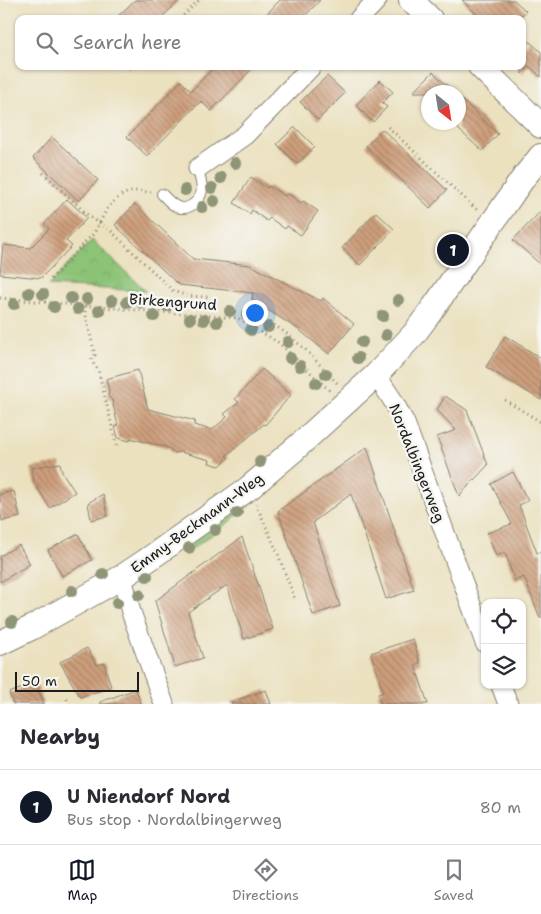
<!DOCTYPE html>
<meta charset="utf-8">
<style>
body{margin:0;font-family:"Shantell Sans",sans-serif;background:#f2f2f3;color:#2b2b33}
.controls{position:absolute;right:15px;bottom:15px;display:grid;overflow:hidden;border-radius:10px;box-shadow:0 1px 4px #0004}
.controls button{width:45px;height:45px;display:grid;place-items:center;padding:0;border:0;border-bottom:1px solid #e1e1e2;background:#fff;color:#2b2b33;font:25px sans-serif}
.compass{position:absolute;left:421px;top:85px;width:45px;height:45px;border-radius:50%;background:#fff;box-shadow:0 1px 4px #0004;rotate:150deg}
.scale{position:absolute;left:15px;bottom:12px;width:124px;box-sizing:border-box;padding-left:5px;border:2px solid #1c1c1c;border-top:0;font-size:14px;line-height:18px;white-space:nowrap;color:#1c1c1c;-webkit-text-stroke:4px #f6f6f2;paint-order:stroke}
.you{position:absolute;left:254px;top:312px;width:18px;height:18px;margin:-12px;border:4px solid #fff;border-radius:50%;background:#1a73e8;box-shadow:0 0 0 8px #1a73e833}
.badge{display:grid;place-items:center;width:32px;height:32px;border-radius:50%;background:#111827;color:#fff;font-size:16px;font-weight:700}
.pin{position:absolute;translate:-50% -50%;border:2px solid #fff;box-shadow:0 1px 5px #0006}
.list{margin:0;padding:0;list-style:none}
h2{display:flex;justify-content:space-between;align-items:center;height:65px;margin:0;padding:0 20px;font-size:21px}
h2 small{font-size:16px;font-weight:400;color:#7c7c81}
.list li{display:grid;grid-template-columns:32px 1fr auto;gap:15px;align-items:center;box-sizing:border-box;height:75px;padding:0 20px;border-top:1px solid #e1e1e2}
.list b{display:block;font-size:19px;white-space:nowrap}
.list p{margin:0;font-size:16px;white-space:nowrap;color:#7c7c81}
.list em{font-size:16px;font-style:normal;color:#7c7c81}
.icon{flex:none;width:28px;height:28px;fill:none;stroke:currentColor;stroke-width:2;stroke-linecap:round;stroke-linejoin:round}
.map{position:relative;flex:none;width:541px;height:704px;overflow:hidden}
.search{position:absolute;background:#fff;box-shadow:0 1px 4px #0004;left:15px;right:15px;top:15px;height:55px;display:flex;align-items:center;gap:12px;box-sizing:border-box;padding:0 18px;border-radius:10px;color:#7c7c81;font-size:19px}
.sheet{height:140px;background:#fff}
nav{display:flex;justify-content:space-around;align-items:center;box-sizing:border-box;height:70px;border-top:1px solid #e1e1e2;background:#fff;font-size:14px;color:#7c7c81}
nav a{display:grid;justify-items:center;gap:2px}
nav .on{color:#111827}
.map>svg:first-child{display:block}
.grass{fill:url(#grass-dots);stroke:#54704a}
.park{fill:url(#park-crowns);stroke:#54704a}
.building{fill:url(#building-back-hatch)}
.lines{fill:none;stroke-linecap:round;stroke-linejoin:round}
.service-casing{stroke:#847e6e;stroke-width:12}
.minor-casing{stroke:#847e6e;stroke-width:21}
.tertiary-casing{stroke:#847e6e;stroke-width:26}
.path{stroke:#847e6e;stroke-width:3;stroke-dasharray:1 4;stroke-linecap:butt}
.service{stroke:#fff;stroke-width:10}
.minor{stroke:#fff;stroke-width:19}
.tertiary{stroke:#fff;stroke-width:24}
.tree{fill:#8f9577}
.labels{text-anchor:middle;dominant-baseline:central;stroke-width:5;stroke-linejoin:round;paint-order:stroke}
.street-label{font-size:15px;fill:#1c1c1c;stroke:#f6f6f2}
</style>
<div class="map">
<svg width="541" height="704" viewBox="0 0 541 704">
<defs>
<pattern id="grass-dots" width="8" height="8" patternUnits="userSpaceOnUse" patternTransform="scale(1.25)"><rect width="8" height="8" fill="#8cc377"/><path d="M2 2h.1M6 6h.1" fill="none" stroke="#78a766" stroke-width="1.8" stroke-linecap="round"/></pattern>
<pattern id="park-crowns" width="20" height="18" patternUnits="userSpaceOnUse" patternTransform="scale(1.25)"><rect width="20" height="18" fill="#8cc377"/><path d="M2 6a3 3 0 1 1 6 0M12 15a3 3 0 1 1 6 0" fill="none" stroke="#78a766"/></pattern>
<pattern id="building-back-hatch" width="6" height="6" patternUnits="userSpaceOnUse" patternTransform="scale(1.25)"><rect width="6" height="6" fill="#ce9f7c"/><path d="M-1 5l2 2M0 0l6 6M5-1l2 2" fill="none" stroke="#a68165"/></pattern>
</defs>
<rect width="100%" height="100%" fill="#f6f6f2"/>
<filter id="ink" filterUnits="userSpaceOnUse"><feTurbulence type="fractalNoise" baseFrequency=".02" numOctaves="2"/><feDisplacementMap in="SourceGraphic" scale="10" xChannelSelector="R" yChannelSelector="G"/><feConvolveMatrix kernelMatrix="1 2 1 2 8 2 1 2 1" color-interpolation-filters="sRGB"/></filter>
<filter id="wash" filterUnits="userSpaceOnUse"><feTurbulence type="fractalNoise" baseFrequency=".0096" numOctaves="4" result="noise"/><feDisplacementMap in="SourceGraphic" scale="20" xChannelSelector="R" yChannelSelector="G"/><feGaussianBlur stdDeviation="1.12" result="paint"/><feColorMatrix in="noise" values="0 0 0 0 0 0 0 0 0 0 0 0 0 0 0 0 0 1.4 0 .05"/><feComposite in="paint" operator="in"/></filter>
<g filter="url(#wash)">
<rect width="100%" height="100%" fill="#ebe1bf"/>
<path class="grass" d="M251 499 252 503 224 526 186 553V547Z"/>
<path class="park" d="M92 240 146 291 48 286Z"/>
<g id="blocks">
<path class="building" d="M135 0H180L160 19H115Z
M280 0H320L302 19H262Z
M462 0H514L526 11 518 19H481Z
M529 41 541 52V77L529 66 522 74V49Z
M215 66H255L211 111 201 101 147 156 127 137 181 81 191 91Z
M433 72 454 92H413Z
M327 76 345 93 318 120 300 102Z
M380 80 393 92 382 103 387 107 373 122 356 105Z
M458 96 498 134 482 151 458 129Z
M295 127 315 147 297 164 277 144Z
M382 129 447 190 430 208 366 146Z
M52 137 98 180 79 201 33 158Z
M251 177 267 188 269 186 285 196 287 193 301 203 303 201 318 211 301 235 287 226 285 229 270 218 267 221 252 210 250 214 234 203Z
M67 199 87 218 66 241 72 246 41 278 0 274 3 245 30 248 49 229 44 224Z
M135 204 193 259 250 265 321 301 323 298 354 324 329 354 298 329 252 300 253 293 179 285 115 225Z
M541 211V265L513 240Z
M376 212 394 229 360 265 342 248Z
M505 336 541 358V400L486 367Z
M262 369 291 395 265 425 264 424 226 456 228 458 220 466 209 463 210 460 180 452 174 453 169 448 130 438V441L118 438 115 426H118L112 400 108 396 109 390 106 379 138 370 148 409 195 421 194 425 212 430 227 417 224 414 239 402 235 399Z
M445 396 467 410 488 465 459 496 437 437 456 430 437 410Z
M367 447 414 590 386 599 351 494 313 522 340 606 313 615 278 511Z
M60 463 62 472 75 492 50 508 34 482 31 468Z
M513 472 528 501 519 505 537 553 541 552V618H540L524 577 515 581 505 553 496 556 487 533 512 524 491 484Z
M14 491 20 517 2 521 0 510V494Z
M103 494 108 516 91 520 88 503Z
M78 534 92 560 62 576 48 550Z
M242 537 273 629 244 639 227 585 188 612 203 658 175 667 155 601Z
M19 545 30 564 0 582V556Z
M413 639 420 663 415 665 428 704H381L378 694 383 692 371 653Z
M87 648 97 665 104 663 111 687 80 697 60 662Z
M36 683 44 704H13L9 693Z
M136 689 141 704H100V702Z
M266 690 271 704H232L231 702Z"/>
</g>
</g>
<g filter="url(#ink)">
<use href="#blocks" fill-opacity="0" stroke="#847e6e" stroke-width="1"/>
<g class="lines">
<g class="service-casing">
<path id="service" d="M162 194C167 199 173 207 181 208 192 209 202 198 202 188 201 181 199 174 198 168"/>
</g>
<g class="minor-casing">
<path id="minor" d="M359 19 377 0
M198 168 245 135 312 66
M376 375 392 399 405 423 485 643
M122 577 131 612 164 704
M501 685 508 704"/>
</g>
<g class="tertiary-casing">
<path id="tertiary" d="M411 0 430 19
M480 66 541 126
M0 643 31 628 122 577 146 561 249 488 296 448 376 375 414 334 434 307 524 177 541 156"/>
</g>
<path class="path" d="M180 19 199 0
M129 69 131 66
M388 127 477 210
M43 173 92 219 109 229 173 291 188 296 209 297
M51 279 94 233 107 209 115 200 123 194 135 191 151 192
M0 298 86 306 238 318 279 343 330 391
M86 306 85 312 95 355 92 359 94 365 98 369 117 447
M270 322 287 334 305 349 338 384
M505 400 541 422
M256 504 276 549 295 599
M67 699 69 704"/>
<use href="#service" class="service"/>
<use href="#minor" class="minor"/>
<use href="#tertiary" class="tertiary"/>
</g>
<g class="tree">
<circle cx="235" cy="163" r="6"/>
<circle cx="221" cy="178" r="6"/>
<circle cx="212" cy="188" r="6"/>
<circle cx="185" cy="190" r="6"/>
<circle cx="214" cy="201" r="6"/>
<circle cx="202" cy="207" r="6"/>
<circle cx="29" cy="293" r="6"/>
<circle cx="43" cy="294" r="6"/>
<circle cx="71" cy="298" r="6"/>
<circle cx="87" cy="299" r="6"/>
<circle cx="398" cy="300" r="6"/>
<circle cx="112" cy="301" r="6"/>
<circle cx="127" cy="302" r="6"/>
<circle cx="142" cy="303" r="6"/>
<circle cx="14" cy="304" r="6"/>
<circle cx="167" cy="306" r="6"/>
<circle cx="54" cy="307" r="6"/>
<circle cx="78" cy="309" r="6"/>
<circle cx="99" cy="311" r="6"/>
<circle cx="230" cy="311" r="6"/>
<circle cx="247" cy="315" r="6"/>
<circle cx="154" cy="316" r="6"/>
<circle cx="383" cy="316" r="6"/>
<circle cx="190" cy="319" r="6"/>
<circle cx="204" cy="320" r="6"/>
<circle cx="217" cy="322" r="6"/>
<circle cx="268" cy="327" r="6"/>
<circle cx="251" cy="330" r="6"/>
<circle cx="386" cy="335" r="6"/>
<circle cx="288" cy="342" r="6"/>
<circle cx="362" cy="342" r="6"/>
<circle cx="290" cy="358" r="6"/>
<circle cx="358" cy="358" r="6"/>
<circle cx="300" cy="366" r="6"/>
<circle cx="326" cy="374" r="6"/>
<circle cx="316" cy="383" r="6"/>
<circle cx="260" cy="462" r="6"/>
<circle cx="237" cy="513" r="6"/>
<circle cx="215" cy="530" r="6"/>
<circle cx="189" cy="548" r="6"/>
<circle cx="103" cy="574" r="6"/>
<circle cx="147" cy="576" r="6"/>
<circle cx="72" cy="591" r="6"/>
<circle cx="139" cy="595" r="6"/>
<circle cx="117" cy="603" r="6"/>
<circle cx="12" cy="622" r="6"/>
</g>
</g>
<g class="labels">
<g class="street-label">
<text transform="translate(173 302) rotate(4)">Birkengrund</text>
<text transform="translate(417 463) rotate(68)">Nordalbingerweg</text>
<text transform="translate(197 523) rotate(-36)">Emmy-Beckmann-Weg</text>
</g>
</g>
</svg>
<div class="controls">
<button><svg class="icon" aria-label="locate" viewBox="0 0 24 24"><circle cx="12" cy="12" r="6"/><path d="M12 2v4M12 18v4M2 12h4M18 12h4"/></svg></button>
<button><svg class="icon" aria-label="layers" viewBox="0 0 24 24"><path d="M12 4l9 5-9 5-9-5zM3 14l9 5 9-5"/></svg></button>
</div>
<svg class="compass" viewBox="-18 -18 36 36"><path d="M0-13l5 13h-10z" fill="#e53935"/><path d="M0 13l5-13h-10z" fill="#7c7c81"/></svg>
<div class="scale">50 m</div>
<div class="you"></div>
<div class="pin badge" style="left:453px;top:250px">1</div>
<div class="search"><svg class="icon" aria-label="search" viewBox="0 0 24 24"><circle cx="10" cy="10" r="6"/><path d="M15 15l6 6"/></svg>Search here</div>
</div>
<section class="sheet">
<h2>Nearby<small></small></h2>
<ul class="list">
<li><span class="badge">1</span><div><b>U Niendorf Nord</b><p>Bus stop · Nordalbingerweg</p></div><em>80 m</em></li>
</ul>
</section>
<nav>
<a class="on"><svg class="icon" aria-label="map" viewBox="0 0 24 24"><path d="M3 6l6-2 6 2 6-2v14l-6 2-6-2-6 2zM9 4v14M15 6v14"/></svg>Map</a>
<a><svg class="icon" aria-label="directions" viewBox="0 0 24 24"><path d="M12 3l9 9-9 9-9-9zM9 14v-3h6M13 9l2 2-2 2"/></svg>Directions</a>
<a><svg class="icon" aria-label="saved" viewBox="0 0 24 24"><path d="M7 4h10v16l-5-4-5 4z"/></svg>Saved</a>
</nav>
